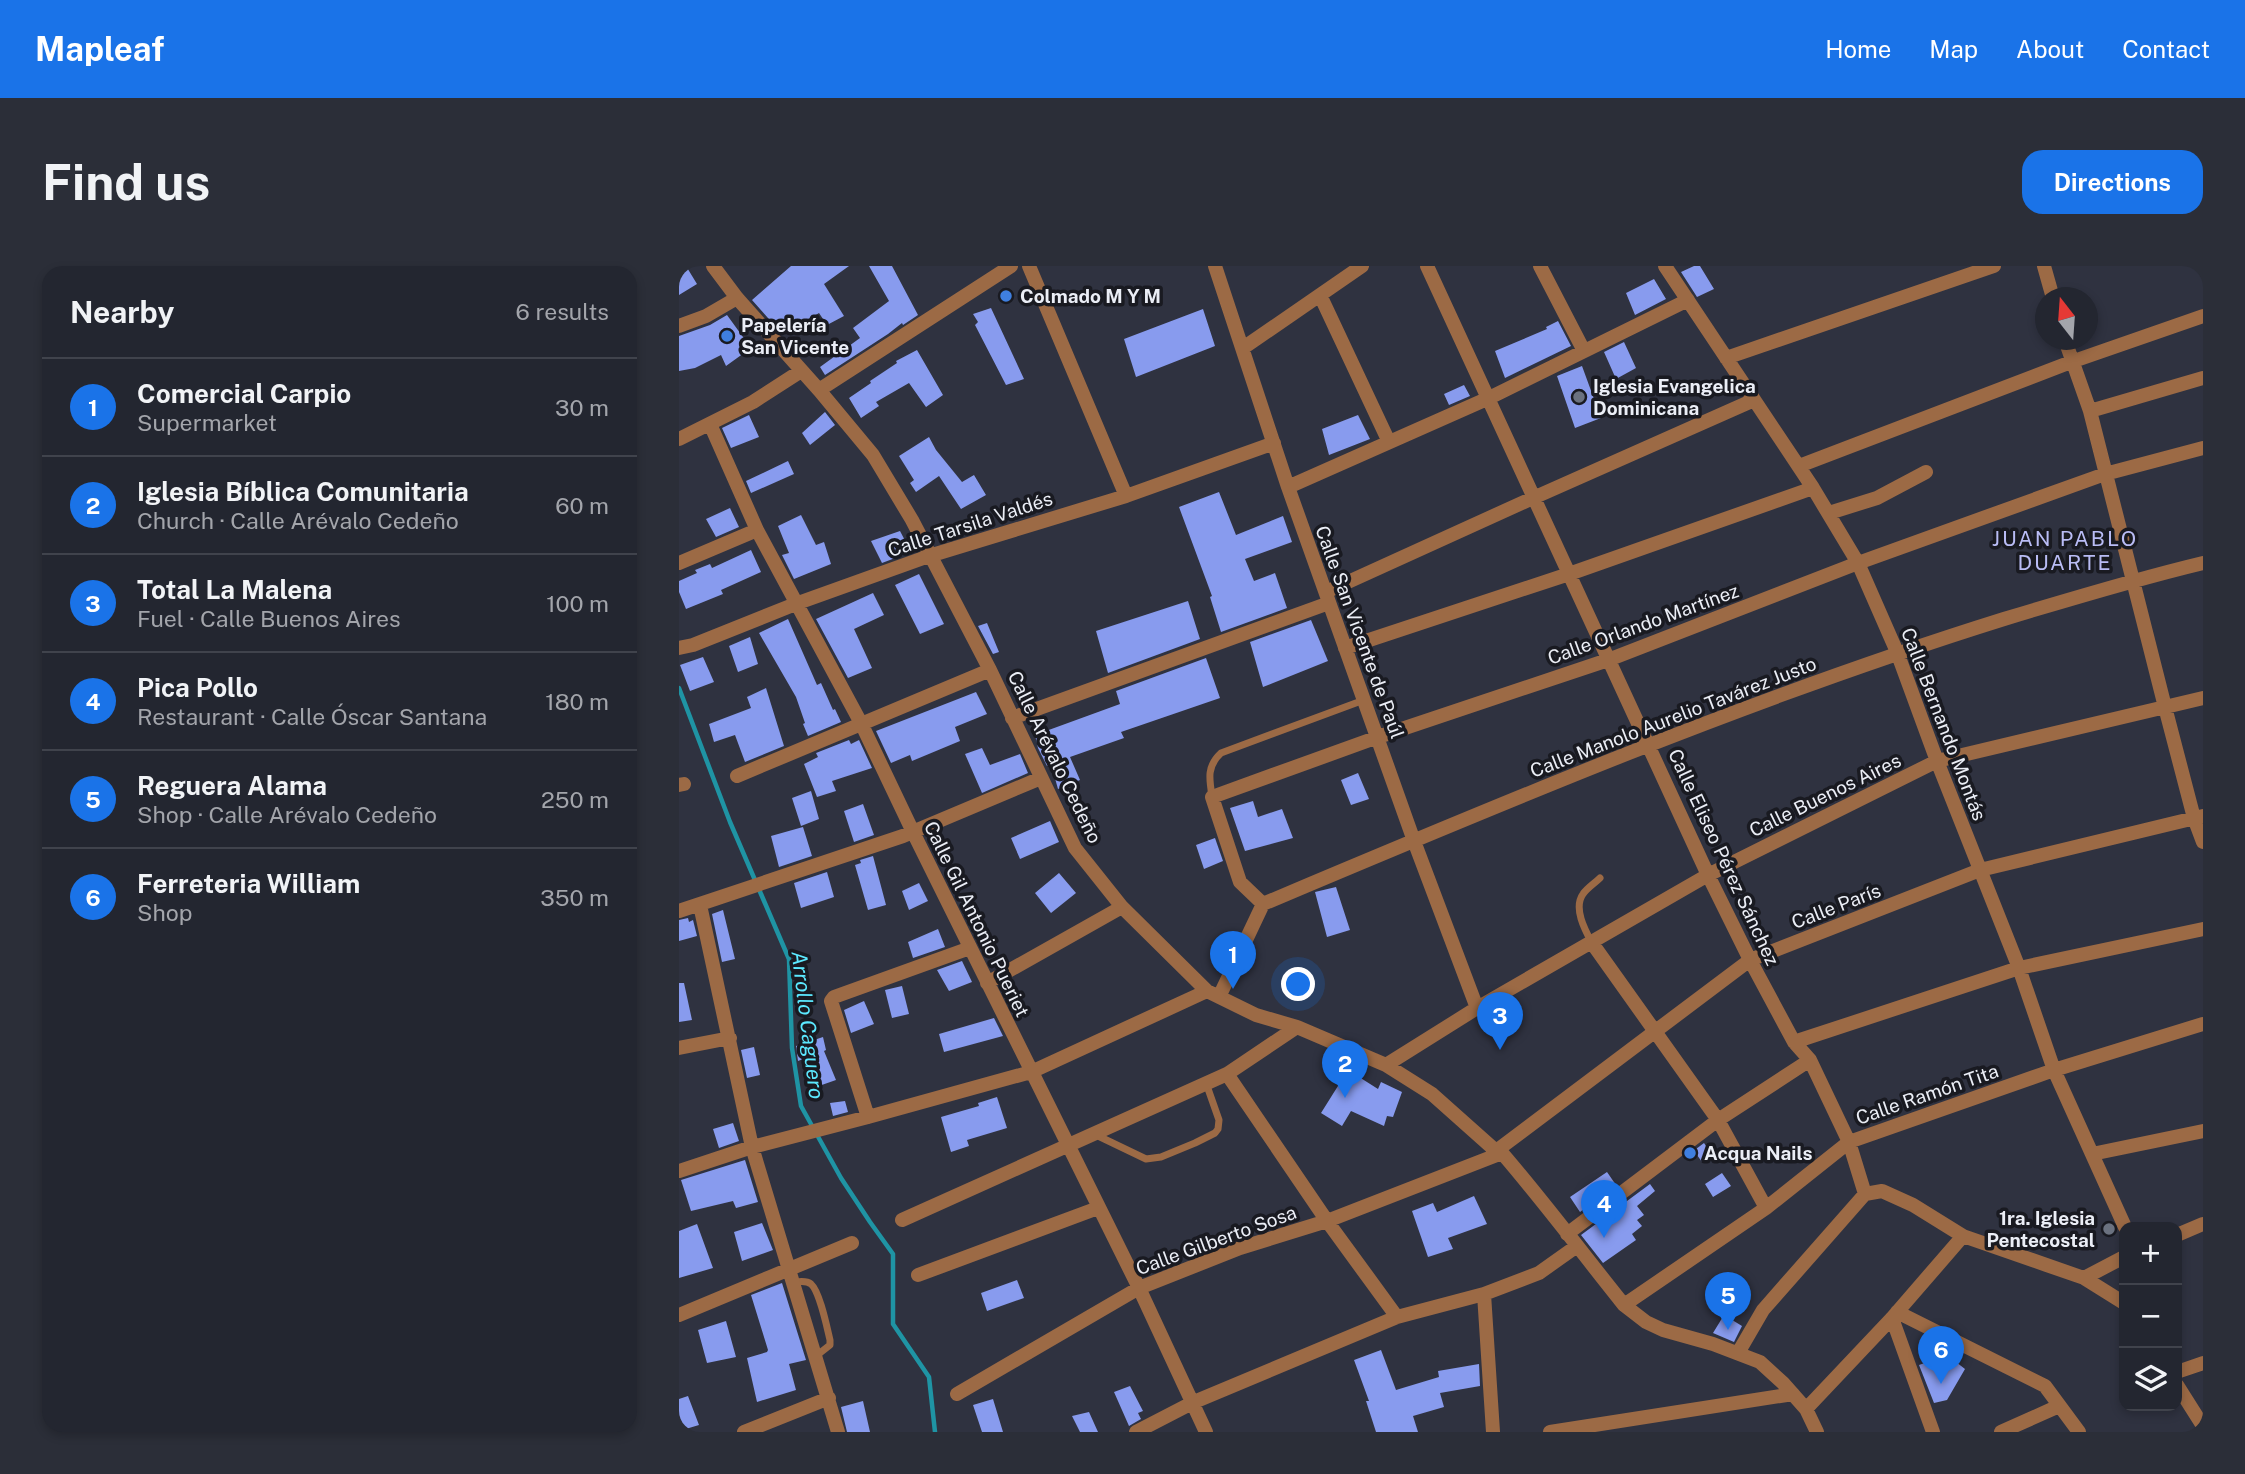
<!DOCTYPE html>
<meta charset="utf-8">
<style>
body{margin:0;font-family:"Public Sans",sans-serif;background:#2b2e38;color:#f1f3f6}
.controls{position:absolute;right:21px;bottom:21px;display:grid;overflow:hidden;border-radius:14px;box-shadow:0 4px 10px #0003}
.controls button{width:63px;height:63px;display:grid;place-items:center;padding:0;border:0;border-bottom:2px solid #40434c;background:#232630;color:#f1f3f6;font:35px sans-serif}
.compass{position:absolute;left:1356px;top:21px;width:63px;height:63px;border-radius:50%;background:#232630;box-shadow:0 4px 10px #0003;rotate:343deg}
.you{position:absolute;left:620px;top:719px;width:24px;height:24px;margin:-18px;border:5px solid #fff;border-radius:50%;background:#1a73e8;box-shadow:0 0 0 10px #1a73e833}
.badge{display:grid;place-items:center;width:46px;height:46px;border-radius:50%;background:#1a73e8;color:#fff;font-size:23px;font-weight:700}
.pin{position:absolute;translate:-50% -58px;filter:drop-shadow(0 2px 4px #0008)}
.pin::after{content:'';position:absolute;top:37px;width:24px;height:21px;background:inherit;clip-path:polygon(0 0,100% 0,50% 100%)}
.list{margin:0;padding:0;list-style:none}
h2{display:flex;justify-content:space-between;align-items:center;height:91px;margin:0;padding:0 28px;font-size:30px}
h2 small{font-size:23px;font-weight:400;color:#a3a5ab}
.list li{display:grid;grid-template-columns:46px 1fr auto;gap:21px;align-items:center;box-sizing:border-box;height:98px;padding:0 28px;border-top:2px solid #40434c}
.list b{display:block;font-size:26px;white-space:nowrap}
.list p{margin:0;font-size:23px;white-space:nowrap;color:#a3a5ab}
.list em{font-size:23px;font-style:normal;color:#a3a5ab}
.icon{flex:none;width:38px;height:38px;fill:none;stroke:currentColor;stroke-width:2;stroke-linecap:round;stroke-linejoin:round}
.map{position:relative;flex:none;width:1524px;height:1166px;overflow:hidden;border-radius:21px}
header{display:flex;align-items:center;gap:42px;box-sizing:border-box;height:98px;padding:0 35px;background:#1a73e8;color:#fff}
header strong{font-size:33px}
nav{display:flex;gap:38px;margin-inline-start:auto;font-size:24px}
.intro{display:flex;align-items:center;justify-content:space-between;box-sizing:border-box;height:168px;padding:0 42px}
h1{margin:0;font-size:49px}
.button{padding:18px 32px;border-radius:21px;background:#1a73e8;color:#fff;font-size:24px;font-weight:700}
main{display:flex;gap:42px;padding:0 42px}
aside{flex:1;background:#232630;border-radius:21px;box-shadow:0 4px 10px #0003}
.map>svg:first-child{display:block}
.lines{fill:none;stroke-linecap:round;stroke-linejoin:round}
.stream{stroke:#1f94a4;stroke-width:4.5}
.building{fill:#889bee}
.lane{stroke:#9c6a45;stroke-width:7}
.street{stroke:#9c6a45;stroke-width:14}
.shop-dot{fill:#3f7fe0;stroke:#191a21;stroke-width:2.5}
.worship-dot{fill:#6b7280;stroke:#191a21;stroke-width:2.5}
.labels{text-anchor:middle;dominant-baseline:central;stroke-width:7;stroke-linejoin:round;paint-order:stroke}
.poi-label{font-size:19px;font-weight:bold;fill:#ebeef6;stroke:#191a21;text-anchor:start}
.street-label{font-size:19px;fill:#ebeef6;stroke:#191a21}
.neighbourhood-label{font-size:21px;letter-spacing:2px;fill:#b9bcf5;stroke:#191a21}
.water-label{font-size:21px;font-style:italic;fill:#5ce8fe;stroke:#191a21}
</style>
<header>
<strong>Mapleaf</strong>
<nav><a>Home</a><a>Map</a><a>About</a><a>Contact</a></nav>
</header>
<div class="intro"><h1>Find us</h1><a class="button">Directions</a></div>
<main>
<aside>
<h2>Nearby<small>6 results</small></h2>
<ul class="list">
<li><span class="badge">1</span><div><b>Comercial Carpio</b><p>Supermarket</p></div><em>30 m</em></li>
<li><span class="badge">2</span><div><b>Iglesia Bíblica Comunitaria</b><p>Church · Calle Arévalo Cedeño</p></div><em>60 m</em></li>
<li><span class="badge">3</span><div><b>Total La Malena</b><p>Fuel · Calle Buenos Aires</p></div><em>100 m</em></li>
<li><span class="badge">4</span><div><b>Pica Pollo</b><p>Restaurant · Calle Óscar Santana</p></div><em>180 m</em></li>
<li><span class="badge">5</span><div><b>Reguera Alama</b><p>Shop · Calle Arévalo Cedeño</p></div><em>250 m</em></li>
<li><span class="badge">6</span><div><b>Ferreteria William</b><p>Shop</p></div><em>350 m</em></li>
</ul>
</aside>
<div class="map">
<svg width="1524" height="1166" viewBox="0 0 1524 1166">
<rect width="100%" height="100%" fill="#2f3240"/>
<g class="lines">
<path class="stream" d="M0 422 51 556 110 693 113 782 122 840 162 912 191 956 214 988V1058L250 1111 256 1166"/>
</g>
<path class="building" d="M0 0H7L18 18 0 29Z
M112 0H170L145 18 165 50 148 59 140 47 104 69 73 34Z
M190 0H213L239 49 224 59 223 57 209 68 146 109 141 101 181 72 174 62 210 35Z
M1015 0H1021L1035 23 1018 31 1002 6Z
M975 13 987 33 956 49 947 27Z
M312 42 345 113 327 119 296 59 299 56 294 48Z
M524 43 536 80 457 111 445 73Z
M48 49 72 82 47 100 42 89 16 102 0 105V70L31 59Z
M879 55 892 80 826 112 816 85 868 63 867 61Z
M945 76 957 102 937 113 925 86Z
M238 84 264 129 247 141 230 117 197 136 200 140 182 152 170 132 192 117 191 115 218 97 217 95Z
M903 100 922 152 896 162 878 110Z
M785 119 791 130 770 139 765 128Z
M146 146 156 159 131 179 123 167Z
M70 149 80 171 52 182 43 162Z
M679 149 691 173 650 189 643 163Z
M250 171 257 184 283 216 295 209 307 229 282 243 260 210 237 226 231 217 235 214 220 190Z
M109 195 115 208 72 227 67 215Z
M540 226 557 269 604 250 613 276 566 293 575 315 596 307 608 342 542 366 531 331 533 330 500 241Z
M51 242 60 261 37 271 27 253Z
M122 249 137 279 145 276 152 298 115 313 103 289 110 287 99 260Z
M221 265 232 286 203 297 192 275Z
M72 284 82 306 42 324 44 328 7 343 0 326V315L18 307 16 304 31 298 33 302Z
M240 308 265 358 241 368 216 319Z
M194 327 205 349 175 363 193 402 169 412 137 353Z
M509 335 521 373 429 407 417 365Z
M109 353 138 419 142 417 154 444 156 443 162 456 129 470 124 458 126 457 117 431 80 367Z
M632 354 649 395 584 421 571 376Z
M308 357 320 386 314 388 299 360Z
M71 371 79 398 59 406 50 380Z
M24 391 35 416 11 425 1 399Z
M527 392 541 432 442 466 445 472 391 491 401 514 379 523 372 498 368 500 359 482 356 469 441 438 437 425Z
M87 422 105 480 66 496 56 469 35 476 30 458 72 442 68 431Z
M297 426 308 448 276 461 281 475 233 495 231 489 212 497 197 465Z
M170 474 172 478 180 474 193 502 153 515 157 525 138 531 125 498 139 491 137 487Z
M303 482 311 499 341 488 349 507 303 527 286 488Z
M679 507 690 533 672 539 662 514Z
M132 525 140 553 122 560 113 532Z
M574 535 579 551 603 543 614 572 566 585 551 542Z
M184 538 195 569 175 576 165 545Z
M371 555 380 576 341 593 332 572Z
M124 561 133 590 100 601 92 570Z
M536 572 544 595 525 603 517 579Z
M194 590 207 639 189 644 176 599 182 597 181 594Z
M148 606 155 631 122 642 115 617Z
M380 607 397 627 372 647 356 627Z
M240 617 249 635 230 644 223 625Z
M657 621 671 664 648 671 636 626Z
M44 644 56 693 43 696 33 648Z
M9 652 10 656 14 654 18 670 0 675V654Z
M259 663 266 681 234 692 229 676Z
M283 695 293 716 270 725 258 704Z
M0 717H5L13 754 0 756Z
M223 720 230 748 213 752 206 724Z
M185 735 195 758 172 767 165 744Z
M315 752 324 770 265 786 260 768Z
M144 771 147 784 145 785 157 814 137 821 129 791 119 795 117 780Z
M75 781 81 809 68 812 62 784Z
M669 804 699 823 702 816 723 826 714 851 708 850 705 860 672 845 663 860 642 847Z
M318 831 328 862 288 874 290 880 272 886 262 851 300 840 299 837Z
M166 835 169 846 154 850 151 837Z
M54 857 60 875 40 882 34 863Z
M1025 877 1033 889 1023 896 1018 889 1012 893 1009 889Z
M66 894 79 936 57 942 54 935 12 945 2 914Z
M928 906 937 919 901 946 891 931Z
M1043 907 1052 920 1034 931 1026 918Z
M971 918 976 925 958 940 965 949 958 954 963 960 953 968 957 974 924 997 902 969Z
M795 930 808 958 769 972 774 983 749 991 733 945 754 937 758 946Z
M83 957 94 984 63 995 55 966Z
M18 958 34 1002 0 1012V965Z
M338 1014 345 1032 308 1045 302 1027Z
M103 1017 127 1094 110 1098 117 1124 78 1136 68 1092 88 1086 89 1084 72 1029Z
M1045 1049 1063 1060 1055 1076 1034 1067Z
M47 1055 57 1091 28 1097 19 1064Z
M702 1084 717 1124 760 1111 759 1105 800 1098 801 1120 761 1127 765 1141 734 1150 739 1166H697L687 1135H690L675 1094Z
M1268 1089 1286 1103 1268 1134 1255 1137 1240 1099Z
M451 1120 464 1145 459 1147 462 1153 450 1160 435 1126Z
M9 1130 20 1159 0 1165V1133Z
M314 1133 324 1166H303L294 1139Z
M184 1135 191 1166H168L162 1141Z
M410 1146 419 1166H401L393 1150Z"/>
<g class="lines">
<path class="lane" d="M533 530C530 512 528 500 542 487L685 434
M913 677C906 664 894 642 904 628 908 622 916 617 921 612
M417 869 467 893 482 891 516 877 536 867 539 863 540 854 527 817
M115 1016C121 1016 127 1014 132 1018 141 1026 148 1062 151 1074V1079L137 1090"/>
<path class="street" d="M34 0 58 32 140 124 194 189 233 254 311 404 396 582 443 641 528 725 577 749 618 761 707 799 753 828 817 885 823 887C866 937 904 988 945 1039L967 1056 984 1064 1034 1078 1081 1096 1104 1117 1127 1143 1138 1166
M350 0 447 230
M536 0 609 221 735 575 798 742
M748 0 1029 609 1071 694 1115 776 1131 794 1170 876 1186 928
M861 0 905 85
M986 0 1134 222 1179 297 1218 386 1258 495 1340 702 1375 804 1446 961
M1365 0 1374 32
M641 29 710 176
M0 60 27 50 58 32
M1386 74 1411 145 1486 441 1515 552 1524 576
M564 82 683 0
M1047 92 1315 0
M140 124 332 0
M1411 145 1524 112
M31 158 78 264 183 459 234 566 460 1022 527 1166
M0 173 74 136 122 105
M1120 200 1392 96 1524 50
M609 221 810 132 1009 34
M1150 247 1198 232 1247 206
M0 297 78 264
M647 326 854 232 1075 134
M0 382 14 379 119 337 250 290 447 230 595 177
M666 382 890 308 1134 222
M333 452 650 337
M58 510 311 404
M0 519 5 518
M584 638 561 616 533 531 699 471 929 394 1179 297 1426 208 1524 182
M21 639 73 881 159 1166
M0 645 224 570 362 512
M913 677 1039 854 1087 942
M308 717 443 641
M540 731 584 638C828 535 1072 432 1325 353 1391 333 1457 313 1524 297
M1115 776 1340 702 1524 663
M0 782 51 772
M707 799 798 742 1029 609 1258 495 1524 432
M548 808 648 955 718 1051
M189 851 152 735 155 731 291 682
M817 885 1071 694 1301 604 1524 550
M1413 888 1524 865
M0 905 73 881 189 851 352 806 528 725
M223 954 548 808 618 761
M888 968 1039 854 1131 794
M1498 969 1524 958
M239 1009 419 942
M1405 1012 1445 991
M805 1028 814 1166
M945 1039 1087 942 1170 876 1375 804 1524 758
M1218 1046 1366 1120 1400 1166
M0 1049 173 977
M1213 1052 1254 1166
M1059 1087 1084 1044 1186 928 1203 925 1234 939 1284 970 1405 1012 1445 1037
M1498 1106 1524 1097
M1498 1119 1524 1160
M278 1128 460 1022 561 982 648 955 823 887
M1127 1143 1213 1052 1284 970
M65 1166 150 1132
M457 1166 515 1136 718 1051 805 1028 860 1007 898 980
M871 1166 1114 1128
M1322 1166 1380 1140"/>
</g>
<g class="shop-dot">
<circle cx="327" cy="30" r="7"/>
<circle cx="48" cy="70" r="7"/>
<circle cx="1011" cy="887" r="7"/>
</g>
<g class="worship-dot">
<circle cx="900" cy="131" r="7"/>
<circle cx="1430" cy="963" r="7"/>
</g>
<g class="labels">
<g class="poi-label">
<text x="341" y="30">Colmado M Y M</text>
<text x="62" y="59">Papelería<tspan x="62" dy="22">San Vicente</tspan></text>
<text x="914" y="120">Iglesia Evangelica<tspan x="914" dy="22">Dominicana</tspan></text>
<text x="1025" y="887">Acqua Nails</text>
<text x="1416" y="952" text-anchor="end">1ra. Iglesia<tspan x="1416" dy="22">Pentecostal</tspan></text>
</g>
<g class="street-label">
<text transform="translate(291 258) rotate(-18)">Calle Tarsila Valdés</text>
<text transform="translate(964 358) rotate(-20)">Calle Orlando Martínez</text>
<text transform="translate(681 366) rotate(70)">Calle San Vicente de Paúl</text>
<text transform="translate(994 451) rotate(-21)">Calle Manolo Aurelio Tavárez Justo</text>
<text transform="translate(1265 458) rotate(69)">Calle Bernando Montás</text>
<text transform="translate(376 491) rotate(64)">Calle Arévalo Cedeño</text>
<text transform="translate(1146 529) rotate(-26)">Calle Buenos Aires</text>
<text transform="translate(1045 591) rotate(65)">Calle Eliseo Pérez Sánchez</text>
<text transform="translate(1157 640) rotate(-21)">Calle París</text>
<text transform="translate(298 653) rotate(64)">Calle Gil Antonio Pueriet</text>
<text transform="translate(1248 828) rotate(-19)">Calle Ramón Tita</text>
<text transform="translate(537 974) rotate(-20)">Calle Gilberto Sosa</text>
</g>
<g class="neighbourhood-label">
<text x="1386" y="272">JUAN PABLO<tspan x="1386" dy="24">DUARTE</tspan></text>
</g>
<g class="water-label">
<text transform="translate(129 759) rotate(83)">Arrollo Caguero</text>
</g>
</g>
</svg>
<div class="controls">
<button>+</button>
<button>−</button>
<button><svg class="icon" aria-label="layers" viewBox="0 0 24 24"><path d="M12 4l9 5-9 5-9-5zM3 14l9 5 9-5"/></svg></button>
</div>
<svg class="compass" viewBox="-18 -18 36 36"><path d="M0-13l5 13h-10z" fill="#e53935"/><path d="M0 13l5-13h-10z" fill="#a3a5ab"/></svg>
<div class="you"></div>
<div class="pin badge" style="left:554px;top:723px">1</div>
<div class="pin badge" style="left:666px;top:832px">2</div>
<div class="pin badge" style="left:821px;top:784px">3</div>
<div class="pin badge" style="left:925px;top:972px">4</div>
<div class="pin badge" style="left:1049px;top:1064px">5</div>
<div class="pin badge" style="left:1262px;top:1118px">6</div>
</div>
</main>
